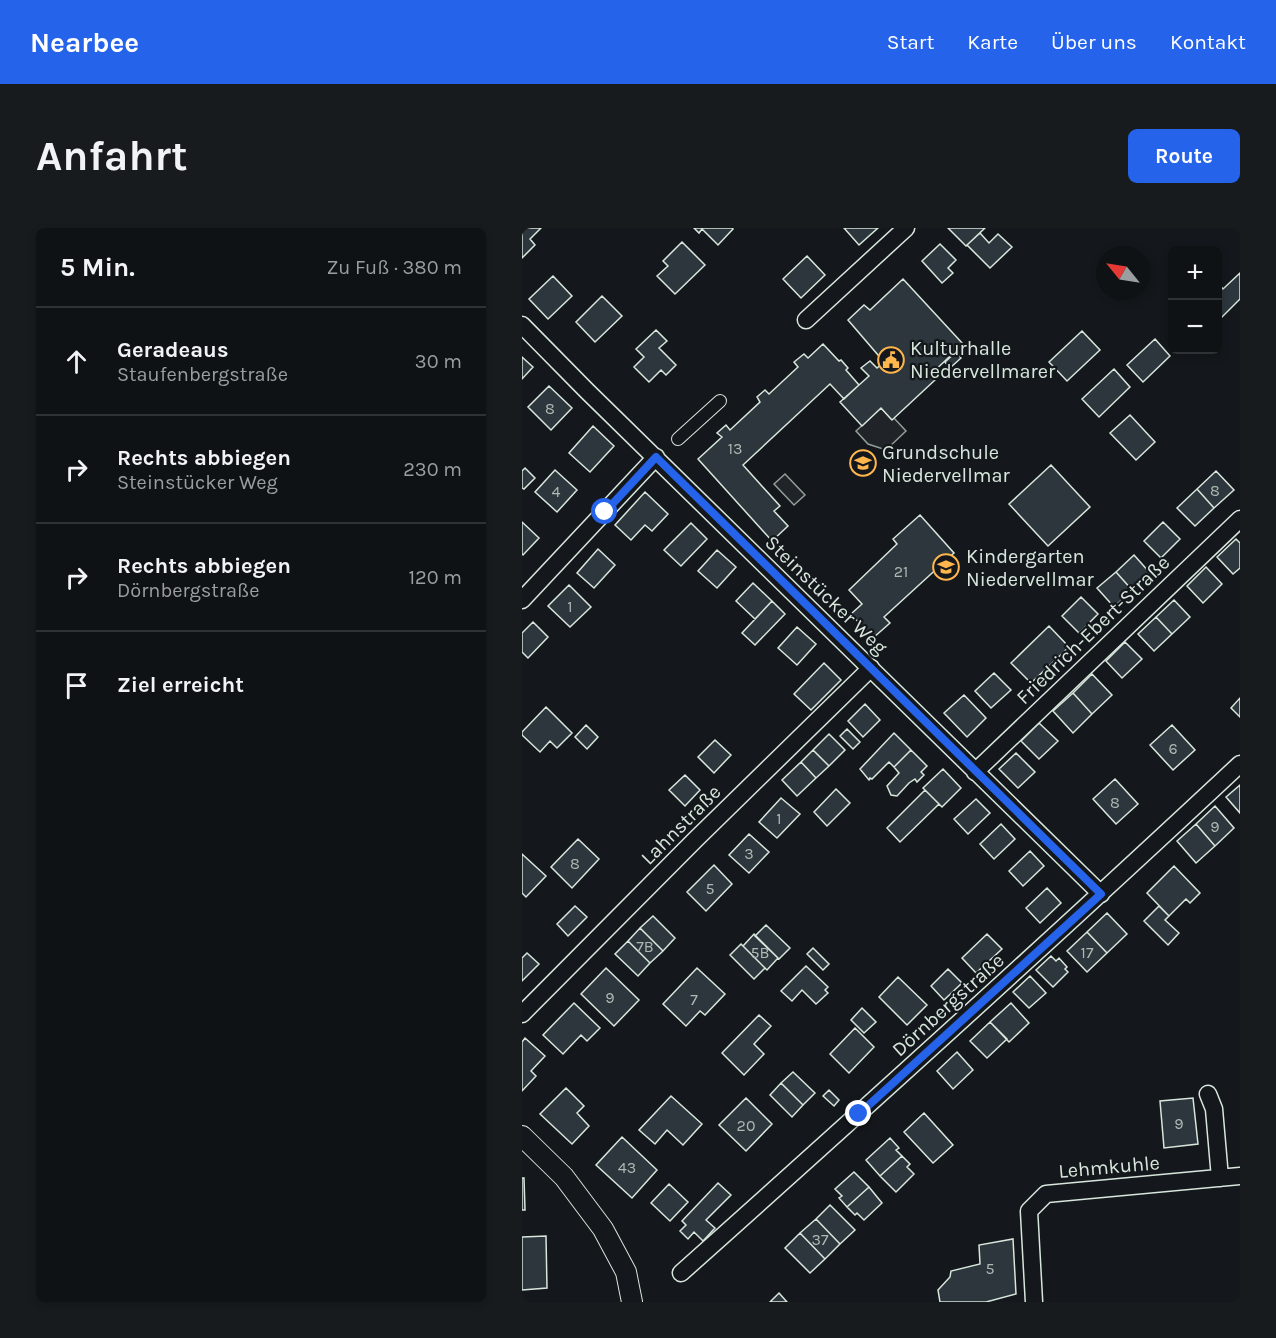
<!DOCTYPE html>
<html lang="de">
<meta charset="utf-8">
<style>
body{margin:0;font-family:Karla,sans-serif;background:#181b1e;color:#f1f3f6}
.controls{position:absolute;right:18px;top:18px;display:grid;overflow:hidden;border-radius:9px;box-shadow:0 3px 9px #0003}
.controls button{width:54px;height:54px;display:grid;place-items:center;padding:0;border:0;border-bottom:2px solid #2f3234;background:#0f1215;color:#f1f3f6;font:30px sans-serif}
.compass{position:absolute;left:574px;top:18px;width:54px;height:54px;border-radius:50%;background:#0f1215;box-shadow:0 3px 9px #0003;rotate:300deg}
.stop{position:absolute;width:18px;height:18px;margin:-14px;border:4px solid #2563eb;border-radius:50%;background:#fff}
.stop.end{background:#2563eb;border-color:#fff;box-shadow:0 2px 6px #0008}
.list{margin:0;padding:0;list-style:none}
h2{display:flex;justify-content:space-between;align-items:center;height:78px;margin:0;padding:0 24px;font-size:26px}
h2 small{font-size:20px;font-weight:400;color:#9b9ea0}
.list li{display:grid;grid-template-columns:39px 1fr auto;gap:18px;align-items:center;box-sizing:border-box;height:108px;padding:0 24px;border-top:2px solid #2f3234}
.list b{display:block;font-size:22px;white-space:nowrap}
.list p{margin:0;font-size:20px;white-space:nowrap;color:#9b9ea0}
.list em{font-size:20px;font-style:normal;color:#9b9ea0}
.icon{flex:none;width:33px;height:33px;fill:none;stroke:currentColor;stroke-width:2;stroke-linecap:round;stroke-linejoin:round}
.map{position:relative;flex:none;width:718px;height:1074px;overflow:hidden;border-radius:9px}
header{display:flex;align-items:center;gap:36px;box-sizing:border-box;height:84px;padding:0 30px;background:#2563eb;color:#fff}
header strong{font-size:28px}
nav{display:flex;gap:33px;margin-inline-start:auto;font-size:21px}
.intro{display:flex;align-items:center;justify-content:space-between;box-sizing:border-box;height:144px;padding:0 36px}
h1{margin:0;font-size:42px}
.button{padding:15px 27px;border-radius:9px;background:#2563eb;color:#fff;font-size:21px;font-weight:700}
main{display:flex;gap:36px;padding:0 36px}
aside{flex:1;background:#0f1215;border-radius:9px;box-shadow:0 3px 9px #0003}
.map>svg:first-child{display:block}
.green{fill:#202428;stroke:#939e99;stroke-width:1.5}
.building{fill:#2c363c;stroke:#d8e6dc;stroke-width:1.5}
.lines{fill:none;stroke-linecap:round;stroke-linejoin:round}
.pedestrian-casing{stroke:#d8e6dc;stroke-width:14}
.minor-casing{stroke:#d8e6dc;stroke-width:19}
.tertiary-casing{stroke:#d8e6dc;stroke-width:22}
.pedestrian{stroke:#14181c;stroke-width:12}
.minor{stroke:#14181c;stroke-width:16}
.tertiary{stroke:#14181c;stroke-width:20}
.route{stroke:#2563eb;stroke-width:8}
.labels{text-anchor:middle;dominant-baseline:central;stroke-width:4.5;stroke-linejoin:round;paint-order:stroke}
.number-label{font-size:16px;fill:#adbab4}
.poi-label{font-size:20px;fill:#d8e6dc;stroke:#14181c;text-anchor:start}
.street-label{font-size:20px;fill:#d8e6dc;stroke:#14181c}
</style>
<header>
<strong>Nearbee</strong>
<nav><a>Start</a><a>Karte</a><a>Über uns</a><a>Kontakt</a></nav>
</header>
<div class="intro"><h1>Anfahrt</h1><a class="button">Route</a></div>
<main>
<aside>
<h2>5 Min.<small>Zu Fuß · 380 m</small></h2>
<ul class="list">
<li><svg class="icon" aria-label="ahead" viewBox="0 0 24 24"><path d="M12 20V5M6 11l6-6 6 6"/></svg><div><b>Geradeaus</b><p>Staufenbergstraße</p></div><em>30 m</em></li>
<li><svg class="icon" aria-label="right" viewBox="0 0 24 24"><path d="M7 20v-9h11M14 6l5 5-5 5"/></svg><div><b>Rechts abbiegen</b><p>Steinstücker Weg</p></div><em>230 m</em></li>
<li><svg class="icon" aria-label="right" viewBox="0 0 24 24"><path d="M7 20v-9h11M14 6l5 5-5 5"/></svg><div><b>Rechts abbiegen</b><p>Dörnbergstraße</p></div><em>120 m</em></li>
<li><svg class="icon" aria-label="arrive" viewBox="0 0 24 24"><path d="M6 21V4h12l-3 4 3 4H6"/></svg><div><b>Ziel erreicht</b></div></li>
</ul>
</aside>
<div class="map">
<svg width="718" height="1074" viewBox="0 0 718 1074">
<rect width="100%" height="100%" fill="#14181c"/>
<path class="green" d="M359 180 369 191 372 190 384 203 364 222 346 216 334 203Z
M263 246 283 267 272 277 252 256Z"/>
<path class="building" d="M0 0H19L8 11 13 17 0 30Z
M172 0H210L211 1 196 17 180 1 177 5Z
M322 0H356L337 17Z
M426 0H463L444 18Z
M458 5 467 15 476 6 490 19 468 40 445 17Z
M160 14 183 37 153 66 135 48 146 38 141 33Z
M418 16 434 32 426 40 431 45 420 55 400 33Z
M285 28 303 47 279 70 261 51Z
M718 45V71L696 93V55L701 61Z
M31 48 50 68 26 91 7 71Z
M381 51 441 116 408 147 413 152 370 192 359 180 340 198 318 174 347 148 339 140 348 133 355 140 362 134 326 92 342 77 348 82Z
M80 68 100 88 73 114 54 94Z
M134 102 145 113 137 120 154 137 144 147 139 142 127 154 112 139 122 129 114 121Z
M560 103 578 122 545 153 527 134Z
M633 111 648 128 621 154 605 137Z
M301 116 317 133 319 132 326 140 324 142 337 157 322 171 308 156 221 237 258 278 252 283 266 298 250 313 176 231 200 209 195 205 204 197 208 202 238 174 235 169 243 162 247 166 276 139 272 134 282 126 286 130Z
M434 124 439 130 428 140 423 134Z
M0 129 11 139 0 151Z
M592 141 608 159 577 189 560 171Z
M27 158 50 180 29 202 6 179Z
M608 187 633 214 614 232 588 205Z
M71 198 92 218 68 244 47 225Z
M529 237 568 279 526 318 487 276Z
M3 240 13 250 2 261 0 260V243Z
M33 242 55 262 35 284 13 264Z
M694 243 712 262 692 280 675 261Z
M675 261 692 280 673 298 655 280Z
M123 264 146 286 130 303 123 297 109 312 93 297Z
M398 287 432 325 362 389 368 395 351 410 329 386 340 376 327 362 375 316 371 311Z
M0 294 17 310 1 327 0 326Z
M641 294 658 311 639 330 622 313Z
M169 295 185 311 159 338 142 322Z
M714 311 718 315V340L711 346 695 329Z
M76 321 93 337 72 360 55 345Z
M195 322 214 339 195 360 176 343Z
M612 327 628 345 610 362 594 344Z
M684 339 700 356 681 375 665 358Z
M594 344 610 362 592 379 575 360Z
M231 355 250 373 233 391 214 373Z
M47 357 69 379 48 399 26 378Z
M559 369 576 386 557 405 540 388Z
M652 372 668 389 650 406 634 389Z
M250 373 263 386 233 417 220 405Z
M634 389 650 406 632 423 616 406Z
M11 394 26 409 6 430 0 424V405Z
M527 398 547 419 509 455 489 435Z
M275 399 294 416 275 437 256 420Z
M603 414 620 431 600 450 584 433Z
M302 435 319 452 289 482 272 466Z
M472 445 489 462 469 480 453 463Z
M570 446 590 467 570 486 551 465Z
M551 465 570 486 551 505 531 483Z
M442 467 464 490 445 509 422 485Z
M718 470V489L709 480Z
M343 476 358 492 341 509 326 493Z
M24 479 50 505 35 520 28 513 18 524 0 507V504Z
M517 495 536 513 517 531 499 513Z
M64 497 76 509 65 521 53 509Z
M650 497 673 522 651 542 628 517Z
M325 501 338 514 331 521 318 508Z
M372 505 389 522 372 539 367 534 350 551 348 550 347 552 338 541Z
M307 506 323 522 307 538 291 522Z
M193 512 209 527 192 545 176 529Z
M291 522 307 538 294 550 279 534Z
M389 522 405 538 399 544 402 547 395 554 393 551 387 555 375 568 369 567 365 558 377 545 372 539Z
M494 525 513 544 496 560 477 541Z
M279 534 294 550 275 568 260 552Z
M421 541 439 560 420 579 401 560Z
M163 547 178 562 163 578 147 562Z
M593 551 616 576 594 596 571 571Z
M718 557V585L704 569Z
M314 561 328 575 305 598 292 584Z
M403 562 417 576 378 614 365 600Z
M259 570 278 586 255 610 237 594Z
M454 571 468 585 446 606 432 591Z
M693 578 712 600 693 618 674 596Z
M479 596 493 611 472 631 458 616Z
M674 596 693 618 674 635 655 613Z
M227 606 247 624 227 645 207 627Z
M56 611 77 631 50 660 29 639Z
M508 623 522 638 501 658 487 643Z
M0 626 24 648 4 669 0 665Z
M192 637 210 656 184 683 165 664Z
M652 638 678 665 668 675 664 671 647 688 625 665Z
M525 660 539 675 518 695 504 680Z
M53 678 65 689 46 708 35 696Z
M637 678 647 688 643 692 657 705 646 717 622 693Z
M585 685 605 706 585 725 565 704Z
M131 688 153 710 141 723 118 700Z
M244 697 268 720 257 731 233 708Z
M118 700 141 723 128 735 106 713Z
M565 704 585 725 565 744 545 723Z
M232 706 256 730 245 742 221 718Z
M465 706 480 721 454 745 440 730Z
M106 713 128 735 116 748 93 726Z
M219 716 243 740 232 751 208 727Z
M291 720 307 736 301 742 285 726Z
M5 725 17 736 0 753V730Z
M529 728 534 733 537 730 545 739 543 741 546 744 531 759 514 742Z
M284 738 306 759 303 762 306 765 294 776 280 762 270 773 259 763Z
M84 740 117 772 92 798 59 766Z
M175 740 203 766 183 787 178 783 164 798 141 776Z
M426 741 440 755 422 772 409 758Z
M508 748 524 765 507 780 491 764Z
M376 749 405 777 385 797 357 769Z
M52 775 78 800 65 813 59 807 41 826 21 807Z
M489 775 507 795 487 814 468 794Z
M340 780 354 794 342 805 329 792Z
M237 787 249 798 232 816 242 826 222 847 200 825Z
M468 794 485 811 465 830 448 813Z
M333 800 352 819 327 845 308 826Z
M3 810 23 828 9 843 14 848 0 863V814Z
M435 824 451 842 431 861 415 843Z
M271 844 293 865 281 877 259 855Z
M259 855 281 877 270 889 248 867Z
M44 860 62 878 55 885 67 898 50 916 18 886Z
M307 862 317 872 312 878 301 868Z
M149 868 180 896 161 917 145 902 133 916 117 902Z
M224 870 250 896 224 923 197 897Z
M671 870 676 916 642 920 638 873Z
M402 885 431 917 411 935 382 904Z
M100 909 135 942 110 970 74 937Z
M368 910 377 920 374 922 380 928 358 948 344 932Z
M380 928 388 936 385 939 392 946 374 964 358 948Z
M332 944 347 959 325 979 317 970 320 968 313 961Z
M0 950H2L3 982H0Z
M196 955 209 967 184 992 193 1000 181 1013 172 1004 166 1011 158 1003 164 997 160 993Z
M147 956 166 974 148 993 129 975Z
M347 959 360 975 342 992 335 985 333 987 325 979Z
M308 977 333 1002 318 1016 294 991Z
M294 991 318 1016 303 1031 278 1005Z
M278 1005 303 1031 288 1045 263 1020Z
M24 1008 25 1060 0 1062V1009Z
M491 1011 494 1066 464 1074H418L416 1062 428 1049 429 1043 458 1036 457 1017Z
M257 1065 265 1074H248Z"/>
<g class="lines">
<g class="pedestrian-casing">
<path id="pedestrian" d="M156 211 198 173"/>
</g>
<g class="minor-casing">
<path id="minor" d="M284 92 384 0
M0 97 65 163 579 666
M0 372 134 229
M453 544 718 291
M0 786 174 611 349 440
M686 866 692 881 698 950
M159 1045C347 877 534 708 718 536
M512 1074 507 983 524 966 718 948"/>
</g>
<g class="tertiary-casing">
<path id="tertiary" d="M0 908 42 949 81 1001 104 1044 110 1074"/>
</g>
<use href="#pedestrian" class="pedestrian"/>
<use href="#minor" class="minor"/>
<use href="#tertiary" class="tertiary"/>
</g>
<g class="lines">
<path class="route" d="M83 284 134 229 579 666 337 886"/>
</g>
<defs>
<g id="civic-ring" transform="scale(1.35)"><circle r="9.5" fill="#14181c" stroke="#ffb74d" stroke-width="1.5"/><path d="M-.6-6.5H3V-4.5H.6V-3L4-1V1h2V6H-6V1h2V-1L-.6-3ZM-1.2 2.5V6h2.4V2.5Z" fill="#ffb74d"/></g>
<g id="school-ring" transform="scale(1.35)"><circle r="9.5" fill="#14181c" stroke="#ffb74d" stroke-width="1.5"/><path d="M0-5L7-2L0 1L-7-2ZM-4 1L0 2.5L4 1V4Q0 6-4 4Z" fill="#ffb74d"/></g>
</defs>
<g fill-rule="evenodd">
<use href="#civic-ring" x="369" y="132"/>
<use href="#school-ring" x="341" y="235"/>
<use href="#school-ring" x="424" y="339"/>
</g>
<g class="labels">
<g class="number-label">
<text x="28" y="180">8</text>
<text x="213" y="220">13</text>
<text x="693" y="262">8</text>
<text x="34" y="263">4</text>
<text x="379" y="343">21</text>
<text x="48" y="378">1</text>
<text x="651" y="520">6</text>
<text x="593" y="574">8</text>
<text x="257" y="590">1</text>
<text x="693" y="598">9</text>
<text x="227" y="625">3</text>
<text x="53" y="635">8</text>
<text x="188" y="660">5</text>
<text x="123" y="718">7B</text>
<text x="238" y="724">5B</text>
<text x="565" y="724">17</text>
<text x="88" y="769">9</text>
<text x="172" y="771">7</text>
<text x="657" y="895">9</text>
<text x="224" y="897">20</text>
<text x="105" y="939">43</text>
<text x="298" y="1011">37</text>
<text x="468" y="1040">5</text>
</g>
<g class="poi-label">
<text x="388" y="120">Kulturhalle<tspan x="388" dy="23">Niedervellmarer</tspan></text>
<text x="360" y="224">Grundschule<tspan x="360" dy="23">Niedervellmar</tspan></text>
<text x="444" y="328">Kindergarten<tspan x="444" dy="23">Niedervellmar</tspan></text>
</g>
<g class="street-label">
<text transform="translate(304 367) rotate(44)">Steinstücker Weg</text>
<text transform="translate(571 402) rotate(-44)">Friedrich-Ebert-Straße</text>
<text transform="translate(159 597) rotate(-45)">Lahnstraße</text>
<text transform="translate(426 777) rotate(-42)">Dörnbergstraße</text>
<text transform="translate(587 939) rotate(-5)">Lehmkuhle</text>
</g>
</g>
</svg>
<div class="controls">
<button>+</button>
<button>−</button>
</div>
<svg class="compass" viewBox="-18 -18 36 36"><path d="M0-13l5 13h-10z" fill="#e53935"/><path d="M0 13l5-13h-10z" fill="#9b9ea0"/></svg>
<div class="stop" style="left:83px;top:284px"></div>
<div class="stop end" style="left:337px;top:886px"></div>
</div>
</main>
